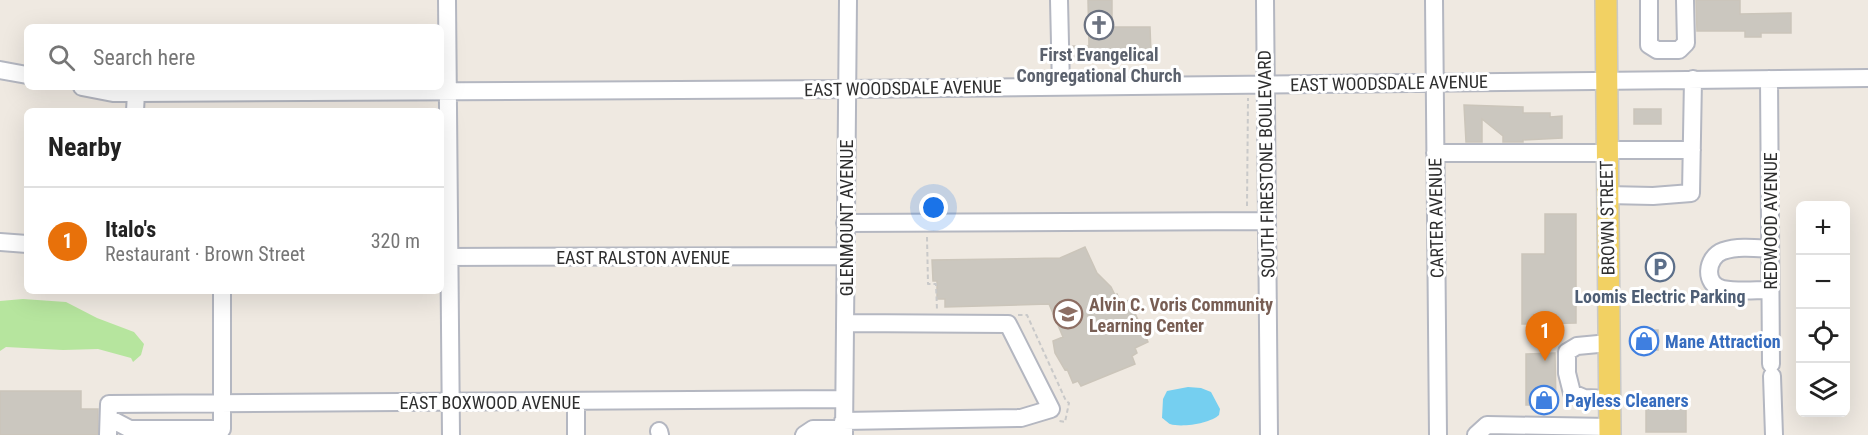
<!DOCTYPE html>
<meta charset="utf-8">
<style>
body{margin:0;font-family:"Roboto Condensed",sans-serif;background:#f6f6f6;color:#222}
.controls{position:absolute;right:18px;bottom:18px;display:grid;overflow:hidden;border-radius:9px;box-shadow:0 6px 24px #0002}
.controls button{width:54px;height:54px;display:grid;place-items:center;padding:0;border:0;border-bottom:2px solid #e0e0e0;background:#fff;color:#222;font:30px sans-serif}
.you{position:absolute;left:934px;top:208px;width:21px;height:21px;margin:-15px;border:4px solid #fff;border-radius:50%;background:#1a73e8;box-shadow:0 0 0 9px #1a73e833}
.badge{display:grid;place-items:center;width:39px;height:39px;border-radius:50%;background:#4264fb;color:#fff;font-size:20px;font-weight:700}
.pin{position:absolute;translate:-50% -50px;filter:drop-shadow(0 2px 3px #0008)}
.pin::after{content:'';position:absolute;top:32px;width:21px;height:18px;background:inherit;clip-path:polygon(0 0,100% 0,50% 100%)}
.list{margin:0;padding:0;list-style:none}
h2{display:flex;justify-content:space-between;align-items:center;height:78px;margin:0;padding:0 24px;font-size:26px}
h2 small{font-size:20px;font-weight:400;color:#767676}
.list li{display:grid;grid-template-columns:39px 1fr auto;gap:18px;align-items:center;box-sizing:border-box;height:108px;padding:0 24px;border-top:2px solid #e0e0e0}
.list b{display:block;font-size:22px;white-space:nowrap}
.list p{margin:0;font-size:20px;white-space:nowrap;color:#767676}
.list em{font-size:20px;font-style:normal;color:#767676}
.icon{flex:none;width:33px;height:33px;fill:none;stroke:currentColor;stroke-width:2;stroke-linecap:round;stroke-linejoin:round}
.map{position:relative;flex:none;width:1868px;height:435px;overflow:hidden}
.search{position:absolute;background:#fff;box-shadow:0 6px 24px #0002;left:24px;top:24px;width:420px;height:66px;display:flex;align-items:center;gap:15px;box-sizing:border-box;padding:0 21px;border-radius:9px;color:#767676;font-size:22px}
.panel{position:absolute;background:#fff;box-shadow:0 6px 24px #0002;left:24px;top:108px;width:420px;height:186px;border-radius:9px}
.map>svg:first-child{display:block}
.green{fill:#b6e59e}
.water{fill:#75cff0}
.building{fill:#cbc7bf;stroke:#cbc5ba;stroke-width:1.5}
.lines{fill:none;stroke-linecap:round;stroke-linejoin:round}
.minor-casing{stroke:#b4b7c1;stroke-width:20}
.major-casing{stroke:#c9c9c9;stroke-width:24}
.path{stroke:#c9c9c9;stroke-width:2;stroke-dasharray:4.5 3;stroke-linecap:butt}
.minor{stroke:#fff;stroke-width:16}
.major{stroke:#f2d163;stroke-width:21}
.labels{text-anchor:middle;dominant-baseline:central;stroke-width:6;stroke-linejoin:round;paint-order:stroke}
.worship-label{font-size:18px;font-weight:bold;fill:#5b616d;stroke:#fff}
.street-label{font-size:18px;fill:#2e2e2e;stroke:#fff}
.service-label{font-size:18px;font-weight:bold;fill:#4e5e75;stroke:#fff}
.education-label{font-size:18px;font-weight:bold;fill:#785e54;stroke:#fff;text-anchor:start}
.shop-label{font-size:18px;font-weight:bold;fill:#366cbe;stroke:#fff;text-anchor:start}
</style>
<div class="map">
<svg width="1868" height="435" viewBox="0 0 1868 435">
<rect width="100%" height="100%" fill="#efe9e1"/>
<path class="green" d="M23 299 66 302 97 318 134 332 144 344 141 355 133 362 131 358 98 349 63 350 6 347 0 351V301Z"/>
<path class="water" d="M1188 387 1201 388 1211 392 1220 409 1219 415C1211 423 1182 428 1170 424 1169 424 1163 418 1162 418L1163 399 1167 391Z"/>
<path class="building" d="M1088 0H1112V27H1150L1151 53 1117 54 1118 59 1073 60V46H1089Z
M1696 0H1740V14L1791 13V33H1761V37H1745V31H1697Z
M1464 105 1523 107V113H1550V117L1562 116V138L1523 140V142H1503V136L1482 119V142H1466Z
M1634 109H1661V124H1634Z
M1545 214H1576V323L1522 324V254H1545Z
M1085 247 1097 273 1111 287 1115 295 1117 294 1121 304 1129 300 1148 342 1135 348 1137 353 1132 356 1135 364 1081 386 1078 381 1073 383 1067 369 1065 370 1055 353 1053 341 1063 337 1049 304 945 307V299H937V281H933L932 260 1060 258Z
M1639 330H1658V350H1639Z
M1555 353 1556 405H1526V354Z
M0 391H81V409H98V435H0Z
M1646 396H1686V432H1646Z"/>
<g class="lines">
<g class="minor-casing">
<path id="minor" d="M447 0 451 435
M1059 0 1061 87
M1265 0 1269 435
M1434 0 1438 435
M1649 0V45L1657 50H1679L1686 43 1685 0
M0 70 27 75
M1769 79 1771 364
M82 87 113 93H136L847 89 1868 78
M135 111 136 93
M1607 150H1692
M1435 153H1607
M1607 195 1653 196 1691 193 1693 79
M845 223 1267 221
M0 242 27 244
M1770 249C1755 248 1738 246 1723 251 1706 257 1703 285 1723 289 1737 292 1755 290 1770 290
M441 257 845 256
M1609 343 1577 346 1567 352V373L1572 393 1584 398 1610 399
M1772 376 1774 435
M109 418 130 429H222V291
M843 421 1021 418 1051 409 1008 324 845 323
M659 431 660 435
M108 435 109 404 844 399
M576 435V401
M804 435 813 429H844
M844 435 848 0
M1476 435 1487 425 1610 427"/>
</g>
<g class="major-casing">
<path id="major" d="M1606 0 1610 435"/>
</g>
<path class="path" d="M1247 206 1248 98
M927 237 928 284H936L937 310
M1018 315H1027L1066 401 1069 403 1065 422 1059 421"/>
<use href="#minor" class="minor"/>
<use href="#major" class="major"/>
</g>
<defs>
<g id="church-ring" transform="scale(1.5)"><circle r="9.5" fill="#fff" stroke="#6b7280" stroke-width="1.5"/><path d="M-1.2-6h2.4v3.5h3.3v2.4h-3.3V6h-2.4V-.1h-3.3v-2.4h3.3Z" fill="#6b7280"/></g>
<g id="parking-ring" transform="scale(1.5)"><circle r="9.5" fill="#fff" stroke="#5c6f8a" stroke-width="1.5"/><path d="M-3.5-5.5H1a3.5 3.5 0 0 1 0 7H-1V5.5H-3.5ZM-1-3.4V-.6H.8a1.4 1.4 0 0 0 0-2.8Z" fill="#5c6f8a"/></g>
<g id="school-ring" transform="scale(1.5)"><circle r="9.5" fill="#fff" stroke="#8d6e63" stroke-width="1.5"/><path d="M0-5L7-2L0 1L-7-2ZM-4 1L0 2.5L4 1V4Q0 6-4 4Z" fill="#8d6e63"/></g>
<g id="shop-ring" transform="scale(1.5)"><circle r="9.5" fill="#fff" stroke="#3f7fe0" stroke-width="1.5"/><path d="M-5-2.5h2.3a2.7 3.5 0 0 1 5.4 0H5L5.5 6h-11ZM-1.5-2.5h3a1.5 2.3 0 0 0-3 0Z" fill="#3f7fe0"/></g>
</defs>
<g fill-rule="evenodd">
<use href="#church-ring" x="1099" y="25"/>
<use href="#parking-ring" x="1660" y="267"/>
<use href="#school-ring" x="1068" y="314"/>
<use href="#shop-ring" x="1644" y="341"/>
<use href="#shop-ring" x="1544" y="400"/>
</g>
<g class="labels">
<g class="worship-label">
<text x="1099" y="54">First Evangelical<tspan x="1099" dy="21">Congregational Church</tspan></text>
</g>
<g class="street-label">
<text transform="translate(1389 83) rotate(-1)">EAST WOODSDALE AVENUE</text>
<text transform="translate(903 88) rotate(-1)">EAST WOODSDALE AVENUE</text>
<text transform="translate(1266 164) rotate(-91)">SOUTH FIRESTONE BOULEVARD</text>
<text transform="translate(846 218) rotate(-90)">GLENMOUNT AVENUE</text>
<text transform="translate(1436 218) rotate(-91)">CARTER AVENUE</text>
<text transform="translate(1607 218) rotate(-91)">BROWN STREET</text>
<text transform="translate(1770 221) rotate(-90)">REDWOOD AVENUE</text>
<text x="643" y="257">EAST RALSTON AVENUE</text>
<text x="490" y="402">EAST BOXWOOD AVENUE</text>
</g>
<g class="service-label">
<text x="1660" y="296">Loomis Electric Parking</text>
</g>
<g class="education-label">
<text x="1089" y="304">Alvin C. Voris Community<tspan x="1089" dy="21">Learning Center</tspan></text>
</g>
<g class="shop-label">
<text x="1665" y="341">Mane Attraction</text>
<text x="1565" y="400">Payless Cleaners</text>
</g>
</g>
</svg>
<div class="controls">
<button>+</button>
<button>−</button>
<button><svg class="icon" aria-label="locate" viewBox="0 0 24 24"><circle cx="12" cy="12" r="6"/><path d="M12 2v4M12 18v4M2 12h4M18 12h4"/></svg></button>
<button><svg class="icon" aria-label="layers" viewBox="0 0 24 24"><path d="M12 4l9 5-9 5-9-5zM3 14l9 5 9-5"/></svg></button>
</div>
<div class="you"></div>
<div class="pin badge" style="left:1545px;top:361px;background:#e8710a">1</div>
<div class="search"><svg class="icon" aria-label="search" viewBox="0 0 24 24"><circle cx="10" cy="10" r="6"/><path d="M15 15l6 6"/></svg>Search here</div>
<section class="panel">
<h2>Nearby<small></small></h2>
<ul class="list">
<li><span class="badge" style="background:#e8710a">1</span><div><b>Italo's</b><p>Restaurant · Brown Street</p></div><em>320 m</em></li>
</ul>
</section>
</div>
